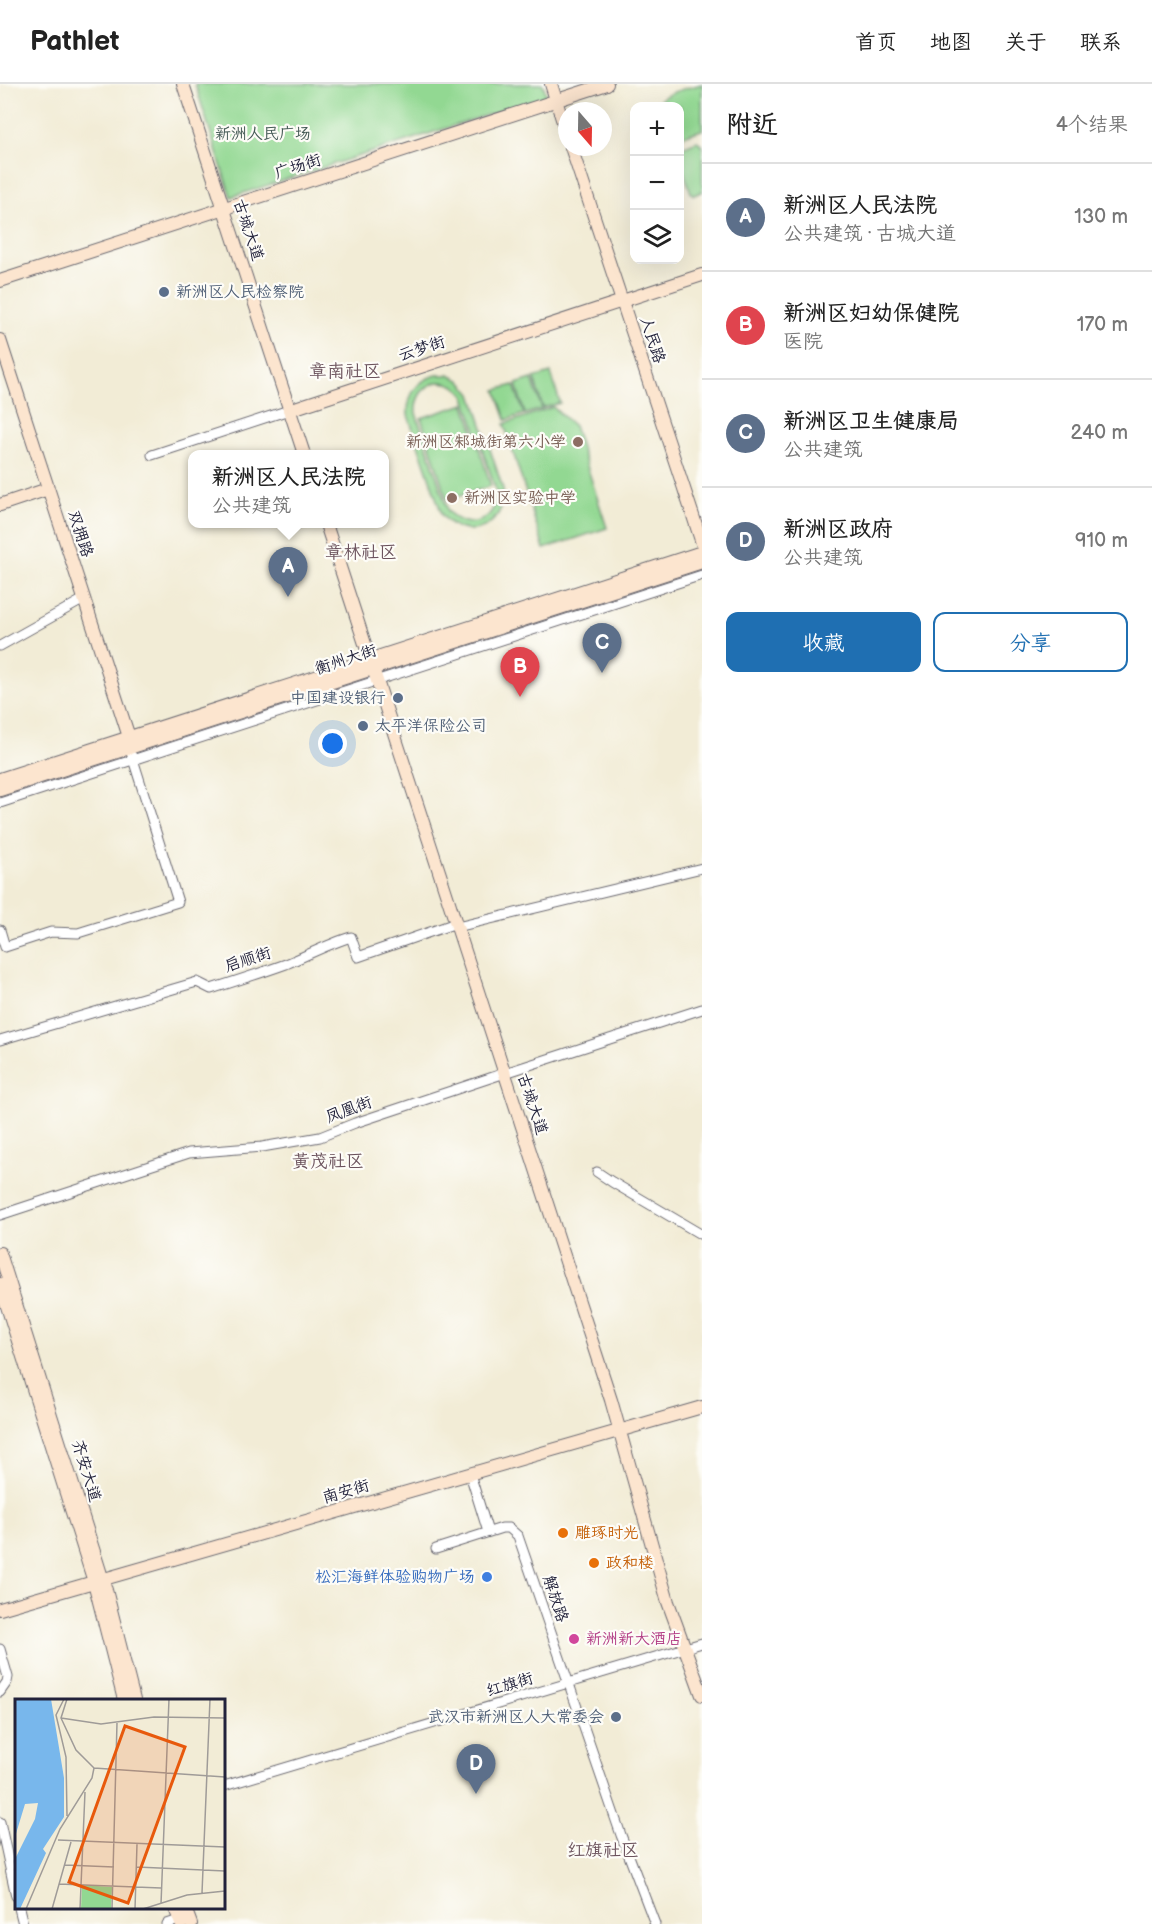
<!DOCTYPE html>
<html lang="zh">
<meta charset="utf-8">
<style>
body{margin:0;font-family:"Balsamiq Sans","LXGW WenKai TC",sans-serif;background:#f2f2f2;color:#222}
.controls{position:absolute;right:18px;top:18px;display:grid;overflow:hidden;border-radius:12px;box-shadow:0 6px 24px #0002}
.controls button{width:54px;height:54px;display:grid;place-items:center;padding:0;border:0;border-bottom:2px solid #e0e0e0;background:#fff;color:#222;font:30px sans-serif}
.compass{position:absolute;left:558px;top:18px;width:54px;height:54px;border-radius:50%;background:#fff;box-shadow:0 6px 24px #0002;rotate:160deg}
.you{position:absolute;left:333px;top:660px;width:21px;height:21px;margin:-15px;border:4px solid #fff;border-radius:50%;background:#1a73e8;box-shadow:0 0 0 9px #1a73e833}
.badge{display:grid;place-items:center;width:39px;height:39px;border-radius:50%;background:#1f6fb2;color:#fff;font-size:20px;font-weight:700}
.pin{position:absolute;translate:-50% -50px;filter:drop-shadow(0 2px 3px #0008)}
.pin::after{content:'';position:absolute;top:32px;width:21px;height:18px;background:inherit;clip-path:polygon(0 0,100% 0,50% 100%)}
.popup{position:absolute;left:188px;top:366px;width:201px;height:78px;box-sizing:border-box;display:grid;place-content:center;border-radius:12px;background:#fff;filter:drop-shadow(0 2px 4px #0005);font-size:20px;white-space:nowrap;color:#767676}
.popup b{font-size:22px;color:#222}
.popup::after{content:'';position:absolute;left:50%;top:100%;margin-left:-12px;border:12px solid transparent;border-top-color:#fff}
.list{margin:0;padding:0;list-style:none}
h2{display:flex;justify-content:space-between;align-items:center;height:78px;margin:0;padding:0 24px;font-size:26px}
h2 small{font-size:20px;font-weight:400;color:#767676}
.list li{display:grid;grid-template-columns:39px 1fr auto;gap:18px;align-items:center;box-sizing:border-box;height:108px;padding:0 24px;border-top:2px solid #e0e0e0}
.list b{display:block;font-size:22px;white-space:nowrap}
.list p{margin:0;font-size:20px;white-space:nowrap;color:#767676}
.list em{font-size:20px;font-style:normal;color:#767676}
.actions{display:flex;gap:12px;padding:18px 24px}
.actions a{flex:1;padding:14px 0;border:2px solid #1f6fb2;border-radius:12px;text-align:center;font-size:21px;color:#1f6fb2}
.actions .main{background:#1f6fb2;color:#fff}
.icon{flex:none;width:33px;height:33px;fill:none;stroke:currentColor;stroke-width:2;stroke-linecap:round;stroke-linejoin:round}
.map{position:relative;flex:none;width:702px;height:1840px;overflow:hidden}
header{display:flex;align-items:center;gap:36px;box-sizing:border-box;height:84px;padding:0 30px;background:#fff;border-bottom:2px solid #e0e0e0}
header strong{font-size:28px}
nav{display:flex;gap:33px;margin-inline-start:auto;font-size:21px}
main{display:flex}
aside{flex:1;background:#fff}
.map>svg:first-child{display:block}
.green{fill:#92d892;stroke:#5a7d66;stroke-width:1.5;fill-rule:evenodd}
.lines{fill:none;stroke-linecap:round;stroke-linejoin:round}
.street-casing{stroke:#6b6971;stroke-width:11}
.secondary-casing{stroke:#6b6971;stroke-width:14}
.street{stroke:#fff;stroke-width:9}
.secondary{stroke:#fce5cf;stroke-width:12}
.service-dot{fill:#5c6f8a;stroke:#fdfcf7;stroke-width:2}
.education-dot{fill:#8d6e63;stroke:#fdfcf7;stroke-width:2}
.food-dot{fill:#e8710a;stroke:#fdfcf7;stroke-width:2}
.shop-dot{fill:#3f7fe0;stroke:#fdfcf7;stroke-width:2}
.hotel-dot{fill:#d1479c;stroke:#fdfcf7;stroke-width:2}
.labels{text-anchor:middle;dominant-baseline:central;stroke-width:4.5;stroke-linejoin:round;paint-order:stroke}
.park-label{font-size:16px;fill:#445955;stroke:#fdfcf7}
.street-label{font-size:16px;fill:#22223b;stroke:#fdfcf7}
.service-label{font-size:16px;fill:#4e5e75;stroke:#fdfcf7;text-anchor:start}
.education-label{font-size:16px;fill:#785e54;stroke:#fdfcf7;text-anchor:end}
.food-label{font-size:16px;fill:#c56008;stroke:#fdfcf7;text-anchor:start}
.shop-label{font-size:16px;fill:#366cbe;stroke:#fdfcf7;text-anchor:end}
.hotel-label{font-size:16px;fill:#b23c85;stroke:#fdfcf7;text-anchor:start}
.neighbourhood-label{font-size:18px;fill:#6c535d;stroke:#fdfcf7}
.inset-road{fill:none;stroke:#9f9b98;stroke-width:1.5}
.view{fill:#e8590c;fill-opacity:0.15;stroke:#e8590c;stroke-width:3}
.inset-edge{fill:none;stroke:#22223b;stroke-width:3}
</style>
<header>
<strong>Pathlet</strong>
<nav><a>首页</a><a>地图</a><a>关于</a><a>联系</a></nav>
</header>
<main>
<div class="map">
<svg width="702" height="1840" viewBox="0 0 702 1840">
<rect width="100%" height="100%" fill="#fdfcf7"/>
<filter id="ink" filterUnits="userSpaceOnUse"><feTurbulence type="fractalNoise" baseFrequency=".0167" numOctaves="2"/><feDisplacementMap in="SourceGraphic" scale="12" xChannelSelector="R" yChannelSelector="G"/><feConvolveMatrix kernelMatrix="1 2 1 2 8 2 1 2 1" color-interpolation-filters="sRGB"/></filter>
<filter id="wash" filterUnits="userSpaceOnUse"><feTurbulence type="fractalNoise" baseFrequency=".008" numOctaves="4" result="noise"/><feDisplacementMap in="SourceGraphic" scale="24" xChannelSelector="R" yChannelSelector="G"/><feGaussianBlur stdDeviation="1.35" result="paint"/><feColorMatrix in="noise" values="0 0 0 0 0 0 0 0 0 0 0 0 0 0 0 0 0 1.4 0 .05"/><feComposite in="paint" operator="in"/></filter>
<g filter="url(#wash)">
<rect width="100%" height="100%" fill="#f2ecd6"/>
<path class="green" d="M195 0H543L547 12 231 113Z
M702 0V46L680 53V22H655C664 7 686 5 702 0Z
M697 57 700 59 702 64V108L694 111 691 109 680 76V64Z
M551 289 560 319 543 324 534 294Z
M437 291H449L460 296 472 310 503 405C507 443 465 461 442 431L408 331C407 311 417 296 437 291ZM438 298C450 298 459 302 465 313L496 407C499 436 467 450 448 427L416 329C415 313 423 302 438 298Z
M532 295 542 325 525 330 516 300Z
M514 301 524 330 506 336 496 306Z
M465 320 491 402 447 416 421 334Z
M553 323 574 342 607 444 544 465 504 340Z"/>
</g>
<g filter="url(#ink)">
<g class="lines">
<g class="street-casing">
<path id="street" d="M152 371 289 326
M0 562 84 515
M0 719 702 491
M457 843 702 784
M0 846 5 863 51 848 78 849 178 818 132 672
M0 956 197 898 211 905C236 897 261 889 286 880 308 871 328 860 351 853L358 873 456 839
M597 1088 612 1098 702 1151
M0 1131 189 1069 262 1063 320 1053 355 1039 505 989 702 925
M470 1390 488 1448
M436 1465 502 1444H509L518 1452 621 1751 655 1840
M0 1565 8 1593 7 1598 0 1608
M224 1702 702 1559
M0 1738 16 1812
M19 1824 23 1840
M167 1840 179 1836"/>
</g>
<g class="secondary-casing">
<path id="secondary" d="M183 0 304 370
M551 0 567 51
M571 63 702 459
M0 197 607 0
M0 256 129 653
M289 326 702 191
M0 421 48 405
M326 440 611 1316 668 1518 702 1611
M0 695 702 468
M0 706 702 478
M0 1169 106 1506 134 1616
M0 1200 94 1498 124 1616
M0 1525 702 1323
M175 1824 181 1840
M185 1824 191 1840"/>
</g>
<use href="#street" class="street"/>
<use href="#secondary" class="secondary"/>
</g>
</g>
<g class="service-dot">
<circle cx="164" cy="208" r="6"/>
<circle cx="398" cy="614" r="6"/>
<circle cx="363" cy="642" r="6"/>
<circle cx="616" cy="1633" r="6"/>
</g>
<g class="education-dot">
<circle cx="578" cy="358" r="6"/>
<circle cx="452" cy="414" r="6"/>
</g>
<g class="food-dot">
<circle cx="563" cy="1449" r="6"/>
<circle cx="594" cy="1479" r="6"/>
</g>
<circle class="shop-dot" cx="487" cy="1493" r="6"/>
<circle class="hotel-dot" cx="574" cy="1555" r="6"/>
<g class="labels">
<g class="park-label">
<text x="263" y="50">新洲人民广场</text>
</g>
<g class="street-label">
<text transform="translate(298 83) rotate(-18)">广场街</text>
<text transform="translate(248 146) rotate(72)">古城大道</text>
<text transform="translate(652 256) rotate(72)">人民路</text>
<text transform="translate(422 265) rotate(-18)">云梦街</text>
<text transform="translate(80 450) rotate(72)">双拥路</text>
<text transform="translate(346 576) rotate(-18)">衡州大街</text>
<text transform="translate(248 876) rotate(-18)">启顺街</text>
<text transform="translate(532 1020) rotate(72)">古城大道</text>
<text transform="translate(349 1026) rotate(-20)">凤凰街</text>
<text transform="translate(86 1387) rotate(73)">齐安大道</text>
<text transform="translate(346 1408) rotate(-16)">南安街</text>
<text transform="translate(555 1515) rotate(72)">解放路</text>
<text transform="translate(510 1601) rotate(-17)">红旗街</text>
</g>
<g class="service-label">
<text x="176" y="208">新洲区人民检察院</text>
<text x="386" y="614" text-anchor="end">中国建设银行</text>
<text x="375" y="642">太平洋保险公司</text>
<text x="604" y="1633" text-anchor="end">武汉市新洲区人大常委会</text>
</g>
<g class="education-label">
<text x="566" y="358">新洲区邾城街第六小学</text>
<text x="464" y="414" text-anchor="start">新洲区实验中学</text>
</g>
<g class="food-label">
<text x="575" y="1449">雕琢时光</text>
<text x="606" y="1479">政和楼</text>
</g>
<g class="shop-label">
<text x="475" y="1493">松汇海鲜体验购物广场</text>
</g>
<g class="hotel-label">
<text x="586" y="1555">新洲新大酒店</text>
</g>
<g class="neighbourhood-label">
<text x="345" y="287">章南社区</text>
<text x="361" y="468">章林社区</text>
<text x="328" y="1077">黄茂社区</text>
<text x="603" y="1766">红旗社区</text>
</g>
</g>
<g transform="translate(15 1615)">
<rect width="210" height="210" fill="#f2ecd6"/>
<path d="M67 186 97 188 96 210H66Z" fill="#92d892"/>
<path d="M0 0H36L49 79V118L28 150 31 154 5 210H0V160L20 120 23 104 10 105 0 138Z" fill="#78b7ec"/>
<path class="inset-road" d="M49 0 41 16 51 58 52 117M52 0 46 19 61 51 79 69M46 19 86 25 139 18 210 19M79 69 210 78M43 141 210 148M50 166 99 168M122 168 210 172M44 185 146 189M187 194 195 0M146 205 154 0M11 210 45 130 77 79 79 69M37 210 56 143M65 210 70 93M97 210 102 24M120 210 122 145M128 210 172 196 210 192"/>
<path class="view" d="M110 27 170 48 113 204 54 183Z"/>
<rect width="210" height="210" class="inset-edge"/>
</g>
</svg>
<div class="controls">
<button>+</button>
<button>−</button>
<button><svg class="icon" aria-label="layers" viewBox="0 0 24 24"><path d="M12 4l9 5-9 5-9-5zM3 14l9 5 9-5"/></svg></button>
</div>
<svg class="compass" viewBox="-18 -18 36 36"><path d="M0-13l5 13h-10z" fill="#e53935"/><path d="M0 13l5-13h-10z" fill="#767676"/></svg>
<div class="you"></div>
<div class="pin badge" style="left:288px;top:513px;background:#5c6f8a">A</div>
<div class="popup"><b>新洲区人民法院</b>公共建筑</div>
<div class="pin badge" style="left:520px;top:613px;background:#e0444e">B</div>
<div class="pin badge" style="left:602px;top:589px;background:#5c6f8a">C</div>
<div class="pin badge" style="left:476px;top:1710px;background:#5c6f8a">D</div>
</div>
<aside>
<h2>附近<small>4个结果</small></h2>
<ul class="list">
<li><span class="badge" style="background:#5c6f8a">A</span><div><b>新洲区人民法院</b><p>公共建筑 · 古城大道</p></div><em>130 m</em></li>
<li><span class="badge" style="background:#e0444e">B</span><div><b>新洲区妇幼保健院</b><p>医院</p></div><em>170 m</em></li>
<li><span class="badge" style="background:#5c6f8a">C</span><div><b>新洲区卫生健康局</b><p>公共建筑</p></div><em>240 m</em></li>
<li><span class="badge" style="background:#5c6f8a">D</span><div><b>新洲区政府</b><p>公共建筑</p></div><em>910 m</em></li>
</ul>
<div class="actions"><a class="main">收藏</a><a>分享</a></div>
</aside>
</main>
